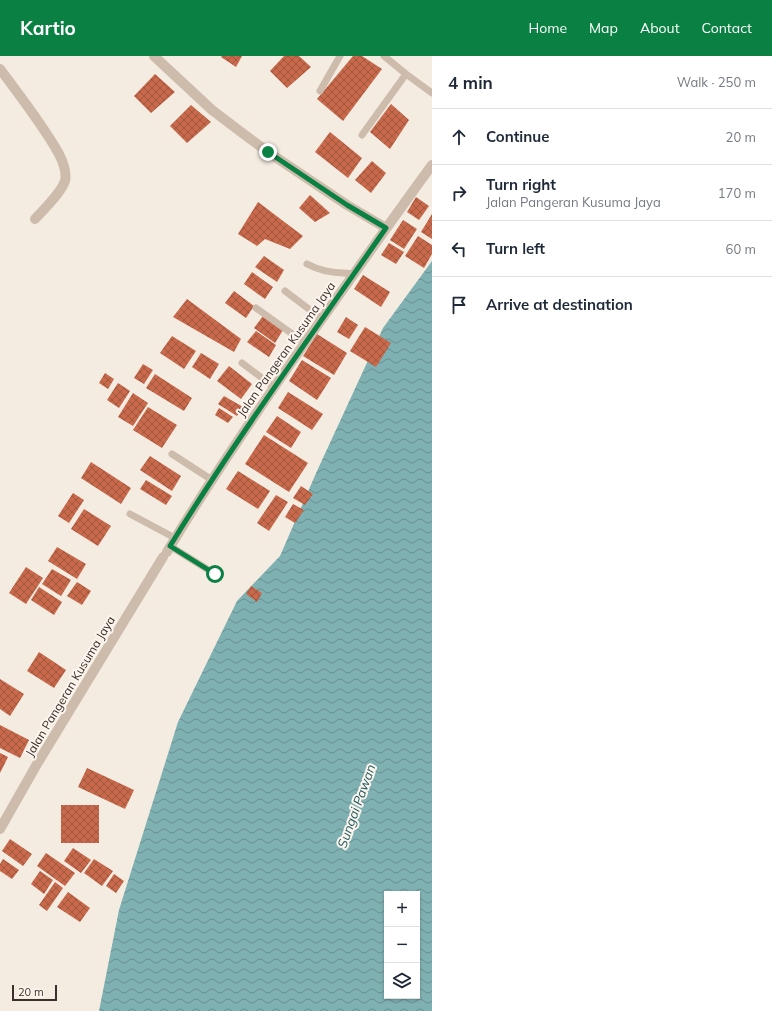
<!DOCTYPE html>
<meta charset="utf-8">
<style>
body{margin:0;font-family:Mulish,sans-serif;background:#f6f6f7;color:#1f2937}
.controls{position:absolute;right:12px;bottom:12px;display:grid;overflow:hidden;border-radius:0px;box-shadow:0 1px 3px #0004}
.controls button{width:36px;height:36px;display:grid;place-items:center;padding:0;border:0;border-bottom:1px solid #e0e1e3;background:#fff;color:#1f2937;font:20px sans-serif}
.scale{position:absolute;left:12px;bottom:10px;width:45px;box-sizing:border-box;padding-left:4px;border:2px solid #3b302b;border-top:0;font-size:11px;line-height:14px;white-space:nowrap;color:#3b302b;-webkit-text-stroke:3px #fbf5ee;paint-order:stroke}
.stop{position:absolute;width:12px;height:12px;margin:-9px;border:3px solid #0b8043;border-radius:50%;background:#fff}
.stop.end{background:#0b8043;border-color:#fff;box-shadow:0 1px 4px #0008}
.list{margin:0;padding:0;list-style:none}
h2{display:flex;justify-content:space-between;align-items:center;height:52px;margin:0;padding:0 16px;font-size:17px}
h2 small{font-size:13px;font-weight:400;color:#747a83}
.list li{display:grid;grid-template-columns:26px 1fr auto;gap:12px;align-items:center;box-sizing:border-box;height:56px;padding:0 16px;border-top:1px solid #e0e1e3}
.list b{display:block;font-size:15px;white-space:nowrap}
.list p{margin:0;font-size:13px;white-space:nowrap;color:#747a83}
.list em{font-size:13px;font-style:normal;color:#747a83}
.icon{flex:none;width:22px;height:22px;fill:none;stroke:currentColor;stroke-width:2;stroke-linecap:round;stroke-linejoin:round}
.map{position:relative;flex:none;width:432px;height:955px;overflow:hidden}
header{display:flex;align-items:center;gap:24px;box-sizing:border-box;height:56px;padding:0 20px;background:#0b8043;color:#fff}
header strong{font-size:19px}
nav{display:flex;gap:22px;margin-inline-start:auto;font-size:14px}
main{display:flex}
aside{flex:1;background:#fff}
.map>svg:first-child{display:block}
.water{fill:url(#water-waves);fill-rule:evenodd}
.building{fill:url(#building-cross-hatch)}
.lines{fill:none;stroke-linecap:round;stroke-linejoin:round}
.service{stroke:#cdbbac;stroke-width:7}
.minor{stroke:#cdbbac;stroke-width:10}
.tertiary{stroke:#cdbbac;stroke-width:10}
.route{stroke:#0b8043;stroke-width:5}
.labels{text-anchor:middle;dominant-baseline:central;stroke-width:4;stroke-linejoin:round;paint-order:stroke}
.street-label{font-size:12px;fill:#3b302b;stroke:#fbf5ee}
.water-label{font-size:13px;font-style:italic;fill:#1f5a5e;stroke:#fbf5ee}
</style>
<header>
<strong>Kartio</strong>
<nav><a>Home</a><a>Map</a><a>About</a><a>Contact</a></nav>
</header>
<main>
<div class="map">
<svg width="432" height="955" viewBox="0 0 432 955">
<defs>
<pattern id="water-waves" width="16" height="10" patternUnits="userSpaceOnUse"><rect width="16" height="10" fill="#7fb0b2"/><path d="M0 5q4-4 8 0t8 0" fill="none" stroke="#699091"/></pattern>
<pattern id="building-cross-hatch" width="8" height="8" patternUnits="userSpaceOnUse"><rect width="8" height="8" fill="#c8694b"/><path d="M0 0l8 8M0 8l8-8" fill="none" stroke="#a4573f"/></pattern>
</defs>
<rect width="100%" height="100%" fill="#f4ebe1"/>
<path class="water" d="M432 205V955H99L119 854 178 666 237 545 280 500 317 415 383 272ZM387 838H417V940H387Z"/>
<path class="building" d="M222 0H242L236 11 221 1Z
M284 0H299L311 11 287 32 270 15Z
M353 0H362L382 13 343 65 317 43Z
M155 18 175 36 151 57 134 40Z
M391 48 409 64 390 93 370 76Z
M191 49 211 66 187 87 170 70Z
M330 76 362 102 348 122 315 96Z
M372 105 386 117 371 137 355 124Z
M310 139 330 157 315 166 299 152Z
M416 141 429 150 419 164 407 156Z
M258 146 303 180 290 193 265 183 257 190 238 178Z
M432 158V183L421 176Z
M403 164 417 173 404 193 390 184Z
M418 180 432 189V198L424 212 405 200Z
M389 187 404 196 396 208 381 199Z
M264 200 284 214 277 226 255 211Z
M252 216 273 231 265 243 244 228Z
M363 219 390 236 381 251 354 233Z
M234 235 254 250 246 262 225 247Z
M187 243 241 283 234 296 173 261Z
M263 260 283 274 275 287 254 272Z
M346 261 358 269 349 283 337 276Z
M365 271 391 287 376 311 350 295Z
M256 275 276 289 269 301 247 286Z
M317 278 347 297 334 319 303 300Z
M172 280 196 295 184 313 160 297Z
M201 297 219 308 210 323 192 311Z
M302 304 331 322 317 344 289 325Z
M143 308 153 314 144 328 134 322Z
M229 310 252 328 241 343 217 325Z
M105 317 114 323 108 333 99 327Z
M155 318 192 342 184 355 146 332Z
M118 327 130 335 119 352 107 344Z
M288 336 323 358 312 374 278 352Z
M133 337 148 347 133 370 118 361Z
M224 340 243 351 237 360 218 348Z
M148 351 177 369 162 392 133 374Z
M219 352 233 361 228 367 215 359Z
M277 360 301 376 291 392 266 376Z
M264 379 308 407 289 436 245 408Z
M150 400 181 420 172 435 140 414Z
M91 406 131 432 121 448 81 422Z
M238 415 270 435 258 453 226 433Z
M146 424 172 440 166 449 140 433Z
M301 430 313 438 305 449 293 442Z
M73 437 84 444 69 467 58 460Z
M276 439 288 446 269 475 257 467Z
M293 448 304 454 295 467 285 461Z
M84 453 111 470 98 490 71 473Z
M57 491 86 508 77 523 48 505Z
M26 511 43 522 26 548 9 537Z
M52 513 71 524 61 540 42 528Z
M77 526 91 535 82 549 67 540Z
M251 530 262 537 257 546 246 538Z
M39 531 62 546 54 559 31 544Z
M39 596 66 614 54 632 27 615Z
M0 623 24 638 10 660 0 653Z
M0 669 29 684 20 702 0 692Z
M0 697 8 701 0 717Z
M87 712 134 734 125 753 78 731Z
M61 749H99V787H61Z
M10 783 32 798 23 810 2 795Z
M73 792 91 804 81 817 64 805Z
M46 797 75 817 65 830 37 810Z
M3 803 19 814 12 823 0 815V808Z
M94 803 113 815 102 830 84 817Z
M40 815 53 824 44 838 31 828Z
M114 818 124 825 116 837 106 830Z
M55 826 63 832 47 855 39 849Z
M68 836 90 852 80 866 57 851Z"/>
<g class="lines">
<path class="service" d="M384 0 406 18 432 37
M320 35 340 0
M362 79 406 18
M307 208C324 217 335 216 354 218
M285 235 322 263
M256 252 305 287
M242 307 274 331
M172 398 212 424
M130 458 175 482
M170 490 215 518"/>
<path class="minor" d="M154 0 212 54 241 76 268 96 347 149 386 172
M0 13C20 40 43 69 59 98 63 106 67 116 65 125 61 137 44 153 35 163"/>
<path class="tertiary" d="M167 496C211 422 260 351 309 281 350 224 390 166 432 109
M0 773 37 708 163 501"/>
</g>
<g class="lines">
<path class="route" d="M215 518 170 490C237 381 313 277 386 172L347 149 268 96"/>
</g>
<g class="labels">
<g class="street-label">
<text transform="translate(286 293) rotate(-55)">Jalan Pangeran Kusuma Jaya</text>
<text transform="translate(70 630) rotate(-59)">Jalan Pangeran Kusuma Jaya</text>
</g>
<g class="water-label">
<text transform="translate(356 750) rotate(-70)">Sungai Pawan</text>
</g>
</g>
</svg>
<div class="controls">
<button>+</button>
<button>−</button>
<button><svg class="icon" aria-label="layers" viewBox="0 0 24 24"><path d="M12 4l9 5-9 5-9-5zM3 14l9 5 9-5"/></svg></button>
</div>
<div class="scale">20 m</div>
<div class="stop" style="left:215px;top:518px"></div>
<div class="stop end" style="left:268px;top:96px"></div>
</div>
<aside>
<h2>4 min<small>Walk · 250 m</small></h2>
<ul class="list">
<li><svg class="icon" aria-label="ahead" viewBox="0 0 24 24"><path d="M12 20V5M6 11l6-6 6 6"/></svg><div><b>Continue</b></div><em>20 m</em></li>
<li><svg class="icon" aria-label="right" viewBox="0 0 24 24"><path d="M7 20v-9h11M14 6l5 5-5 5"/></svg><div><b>Turn right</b><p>Jalan Pangeran Kusuma Jaya</p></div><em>170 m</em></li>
<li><svg class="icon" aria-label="left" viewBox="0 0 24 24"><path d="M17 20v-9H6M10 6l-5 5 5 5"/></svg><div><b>Turn left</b></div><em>60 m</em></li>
<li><svg class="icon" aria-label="arrive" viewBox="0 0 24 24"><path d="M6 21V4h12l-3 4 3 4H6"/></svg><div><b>Arrive at destination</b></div></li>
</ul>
</aside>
</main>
